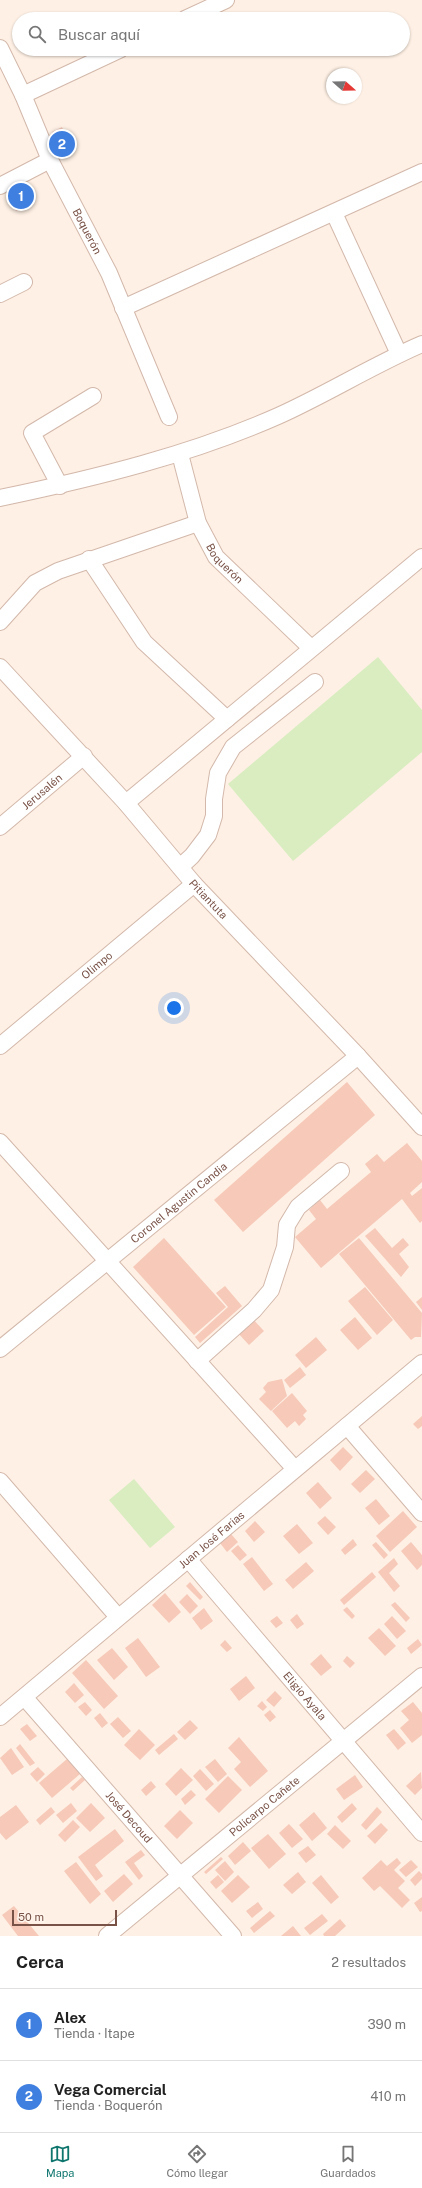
<!DOCTYPE html>
<html lang="es">
<meta charset="utf-8">
<style>
body{margin:0;font-family:"Public Sans",sans-serif;background:#f6f6f6;color:#222}
.compass{position:absolute;left:326px;top:68px;width:36px;height:36px;border-radius:50%;background:#fff;box-shadow:0 1px 3px #0004;rotate:110deg}
.scale{position:absolute;left:12px;bottom:10px;width:105px;box-sizing:border-box;padding-left:4px;border:2px solid #795247;border-top:0;font-size:11px;line-height:14px;white-space:nowrap;color:#795247;-webkit-text-stroke:3px #fff5ec;paint-order:stroke}
.you{position:absolute;left:174px;top:1008px;width:14px;height:14px;margin:-10px;border:3px solid #fff;border-radius:50%;background:#1a73e8;box-shadow:0 0 0 6px #1a73e833}
.badge{display:grid;place-items:center;width:26px;height:26px;border-radius:50%;background:#0f766e;color:#fff;font-size:13px;font-weight:700}
.pin{position:absolute;translate:-50% -50%;border:2px solid #fff;box-shadow:0 1px 4px #0006}
.list{margin:0;padding:0;list-style:none}
h2{display:flex;justify-content:space-between;align-items:center;height:52px;margin:0;padding:0 16px;font-size:17px}
h2 small{font-size:13px;font-weight:400;color:#767676}
.list li{display:grid;grid-template-columns:26px 1fr auto;gap:12px;align-items:center;box-sizing:border-box;height:72px;padding:0 16px;border-top:1px solid #e0e0e0}
.list b{display:block;font-size:15px;white-space:nowrap}
.list p{margin:0;font-size:13px;white-space:nowrap;color:#767676}
.list em{font-size:13px;font-style:normal;color:#767676}
.icon{flex:none;width:22px;height:22px;fill:none;stroke:currentColor;stroke-width:2;stroke-linecap:round;stroke-linejoin:round}
.map{position:relative;flex:none;width:422px;height:1936px;overflow:hidden}
.search{position:absolute;background:#fff;box-shadow:0 1px 3px #0004;left:12px;right:12px;top:12px;height:44px;display:flex;align-items:center;gap:10px;box-sizing:border-box;padding:0 14px;border-radius:22px;color:#767676;font-size:15px}
.sheet{height:196px;background:#fff}
nav{display:flex;justify-content:space-around;align-items:center;box-sizing:border-box;height:56px;border-top:1px solid #e0e0e0;background:#fff;font-size:11px;color:#767676}
nav a{display:grid;justify-items:center;gap:2px}
nav .on{color:#0f766e}
.map>svg:first-child{display:block}
.green{fill:#d9edc1}
.building{fill:#f6c9b9}
.lines{fill:none;stroke-linecap:round;stroke-linejoin:round}
.minor-casing{stroke:#d3b8ab;stroke-width:18}
.minor{stroke:#fff;stroke-width:16}
.labels{text-anchor:middle;dominant-baseline:central;stroke-width:3;stroke-linejoin:round;paint-order:stroke}
.street-label{font-size:11px;fill:#795247;stroke:#fff5ec}
</style>
<div class="map">
<svg width="422" height="1936" viewBox="0 0 422 1936">
<rect width="100%" height="100%" fill="#fef0e4"/>
<path class="green" d="M378 657 422 710V752L293 861 228 784Z
M134 1479 175 1527 150 1548 109 1500Z"/>
<path class="building" d="M62 127 70 146 60 150 52 132Z
M25 190 32 203 16 211 10 199Z
M347 1082 375 1115 243 1232 214 1200Z
M407 1143 422 1161V1182L410 1193 412 1196 422 1188V1221L420 1223 402 1199 321 1268 295 1237 316 1219 309 1210 320 1200 327 1209 371 1172 365 1164 377 1154 384 1162Z
M375 1228 392 1248 403 1238 409 1245 399 1254 409 1267 401 1277 365 1236Z
M164 1238 226 1307 194 1335 133 1267Z
M359 1238 422 1313 421 1337H415L411 1340 339 1254Z
M225 1286 242 1306 200 1343 195 1337 228 1307 216 1293Z
M365 1287 393 1320 377 1335 348 1301Z
M422 1297V1310L416 1302Z
M355 1317 372 1338 358 1350 340 1330Z
M252 1318 264 1331 249 1345 237 1332Z
M316 1337 327 1350 306 1368 295 1355Z
M300 1367 306 1375 290 1388 284 1380Z
M282 1379 287 1396 271 1411 259 1399 266 1392 263 1388 268 1382Z
M292 1393 307 1411 303 1415 306 1419 299 1426 295 1421 287 1428 272 1411Z
M422 1416V1426L418 1429 413 1424Z
M343 1447 353 1457 340 1471 330 1460Z
M366 1470 375 1479 360 1493 351 1484Z
M318 1482 332 1498 320 1509 306 1493Z
M376 1499 390 1516 379 1525 365 1508Z
M403 1511 417 1527 390 1552 376 1536Z
M325 1516 336 1527 328 1535 317 1523Z
M255 1521 265 1532 254 1542 245 1531Z
M297 1524 313 1543 299 1554 283 1536Z
M231 1534 238 1542 227 1552 220 1543Z
M353 1539 357 1545 345 1555 341 1550Z
M376 1542 388 1555 384 1559 372 1545Z
M411 1542 422 1555V1565L417 1570 401 1551Z
M238 1545 247 1555 240 1561 231 1551Z
M252 1557 273 1584 264 1591 243 1564Z
M394 1558 398 1564 389 1573 400 1586 394 1592 378 1572Z
M306 1562 314 1571 293 1589 285 1580Z
M372 1572 376 1577 344 1605 340 1600Z
M190 1582 203 1597 200 1600 186 1586Z
M165 1593 181 1612 169 1623 152 1605Z
M187 1594 198 1606 190 1614 179 1602Z
M395 1602 410 1618 406 1622 391 1605Z
M347 1607 355 1616 352 1619 343 1610Z
M204 1608 213 1621 201 1630 192 1618Z
M297 1614 304 1624 297 1629 290 1620Z
M277 1616 283 1623 276 1628 270 1621Z
M392 1616 406 1631 397 1639 384 1624Z
M379 1628 396 1646 385 1656 368 1638Z
M138 1638 160 1667 146 1677 125 1648Z
M418 1639 422 1645 411 1654 407 1648Z
M225 1640 232 1648 227 1652 220 1645Z
M112 1648 128 1667 114 1680 97 1660Z
M321 1654 332 1667 321 1676 310 1664Z
M347 1656 355 1663 350 1668 343 1661Z
M86 1660 118 1696 104 1709 72 1673Z
M246 1676 255 1688 239 1701 230 1689Z
M74 1683 84 1695 75 1703 65 1692Z
M275 1691 282 1698 274 1707 266 1700Z
M262 1701 267 1707 263 1711 257 1706Z
M85 1702 92 1710 86 1716 78 1707Z
M413 1702 422 1713V1735L412 1743 400 1728 409 1720 401 1711Z
M270 1710 276 1717 270 1722 264 1715Z
M100 1713 108 1723 102 1728 94 1718Z
M118 1717 131 1731 123 1738 110 1724Z
M190 1720 198 1728 185 1740 177 1732Z
M27 1724 37 1736 30 1741 20 1729Z
M139 1729 155 1745 140 1760 124 1745Z
M394 1729 406 1743 398 1750 386 1735Z
M174 1734 178 1739 159 1755 155 1750Z
M239 1737 268 1771 250 1787 234 1769 241 1762 228 1748Z
M20 1744 35 1763 30 1766 16 1748Z
M11 1748 24 1767 12 1775 0 1758Z
M67 1759 80 1774 52 1798 39 1783Z
M215 1759 227 1774 218 1782 205 1767Z
M38 1767 45 1774 37 1782 30 1774Z
M181 1768 193 1780 176 1796 165 1784Z
M200 1769 214 1784 206 1791 193 1776Z
M421 1772 422 1788 415 1795 406 1786Z
M355 1775 363 1787 344 1800 336 1789Z
M228 1776 242 1790 219 1813 205 1799Z
M82 1777 85 1780 73 1791 70 1788Z
M151 1781 156 1787 146 1796 141 1790Z
M191 1790 196 1795 185 1805 181 1799Z
M71 1803 77 1811 63 1823 56 1815Z
M91 1803 105 1818 90 1832 76 1818Z
M352 1803 357 1809 342 1823 337 1817Z
M16 1805 29 1822 6 1840 0 1833V1817Z
M51 1807 55 1812 40 1825 36 1820Z
M377 1807 382 1812 366 1830 361 1825Z
M180 1810 193 1823 177 1839 164 1826Z
M314 1812 327 1828 312 1841 299 1825Z
M73 1820 80 1827 65 1842 58 1835Z
M381 1823 388 1830 375 1844 367 1836Z
M289 1824 303 1839 292 1848 279 1833Z
M335 1825 351 1841 343 1849 327 1834Z
M115 1829 124 1841 95 1865 103 1876 96 1881 78 1857Z
M268 1834 286 1854 269 1869 251 1848Z
M243 1842 251 1851 235 1865 228 1856Z
M308 1846 316 1855 306 1863 298 1853Z
M141 1850 145 1855 134 1863 143 1876 139 1880 125 1862Z
M221 1857 223 1859 206 1874 204 1872Z
M397 1858 401 1863 394 1870 405 1881 398 1888 410 1900 402 1908 380 1886 374 1891 362 1878 381 1860 387 1866Z
M411 1860 418 1867 406 1877 399 1870Z
M225 1861 234 1872 225 1881 215 1870Z
M76 1862 101 1894 90 1904 64 1871Z
M419 1871 422 1874V1879L415 1886 410 1880Z
M298 1872 306 1882 292 1894 283 1885Z
M124 1874 133 1884 113 1902 104 1891Z
M218 1875 224 1882 216 1889 210 1882Z
M238 1875 250 1887 232 1903 221 1891Z
M321 1875 339 1897 331 1904 312 1883Z
M422 1897V1911L420 1912 414 1903Z
M258 1902 263 1909 252 1918 246 1911Z
M14 1906 39 1936H18L2 1915Z
M270 1911 275 1916 254 1933 250 1928Z
M322 1914 328 1921 310 1935 304 1928Z
M340 1919 346 1926 335 1936H324L323 1934Z
M293 1926 301 1936H281Z"/>
<g class="lines">
<g class="minor-casing">
<g id="minor">
<path d="M185 19 226 0"/>
<path id="s1" d="M0 48 23 95 50 160 109 273 169 417"/>
<path d="M23 95 121 49"/>
<path d="M0 186 50 160"/>
<path d="M334 213 399 354"/>
<path d="M0 294 24 282"/>
<path d="M123 308 422 172"/>
<path id="s2" d="M180 454 198 523 216 557 311 648"/>
<path d="M60 486 32 433 93 396"/>
<path d="M0 498C95 478 190 455 278 416 327 394 373 365 422 344"/>
<path d="M89 559 144 642 227 719"/>
<path d="M0 622 35 583 58 571 198 523"/>
<path id="s3" d="M0 667 126 803 194 884 358 1056 422 1127"/>
<path d="M126 803 422 557"/>
<path id="s4" d="M0 827 84 756"/>
<path d="M180 867 192 856 208 835 214 816V799L218 773 233 747 315 682"/>
<path id="s5" d="M0 1046 194 884"/>
<path d="M0 1142 295 1469"/>
<path id="s6" d="M0 1349 358 1056"/>
<path d="M197 1361 254 1310 271 1290 285 1247 287 1225 298 1207 341 1171"/>
<path d="M347 1426 422 1513"/>
<path d="M0 1481 118 1617"/>
<path id="s7" d="M188 1559 422 1833"/>
<path id="s8" d="M25 1698 233 1936"/>
<path id="s9" d="M0 1717 422 1363"/>
<path id="s10" d="M107 1936 422 1676"/>
</g>
</g>
<use href="#minor" class="minor"/>
</g>
<g class="labels">
<g class="street-label">
<text stroke="none"><textPath href="#s1" startOffset="203">Boquerón</textPath></text>
<text stroke="none"><textPath href="#s2" startOffset="120">Boquerón</textPath></text>
<text stroke="none"><textPath href="#s4" startOffset="55">Jerusalén</textPath></text>
<text stroke="none"><textPath href="#s3" startOffset="312">Pitiantuta</textPath></text>
<text stroke="none"><textPath href="#s5" startOffset="126">Olimpo</textPath></text>
<text stroke="none"><textPath href="#s6" startOffset="231">Coronel Agustin Candia</textPath></text>
<text stroke="none"><textPath href="#s9" startOffset="276">Juan José Farias</textPath></text>
<text stroke="none"><textPath href="#s7" startOffset="180">Eligio Ayala</textPath></text>
<text stroke="none"><textPath href="#s10" startOffset="204">Policarpo Cañete</textPath></text>
<text stroke="none"><textPath href="#s8" startOffset="158">José Decoud</textPath></text>
</g>
</g>
</svg>
<svg class="compass" viewBox="-18 -18 36 36"><path d="M0-13l5 13h-10z" fill="#e53935"/><path d="M0 13l5-13h-10z" fill="#767676"/></svg>
<div class="scale">50 m</div>
<div class="you"></div>
<div class="pin badge" style="left:21px;top:196px;background:#3f7fe0">1</div>
<div class="pin badge" style="left:62px;top:144px;background:#3f7fe0">2</div>
<div class="search"><svg class="icon" aria-label="search" viewBox="0 0 24 24"><circle cx="10" cy="10" r="6"/><path d="M15 15l6 6"/></svg>Buscar aquí</div>
</div>
<section class="sheet">
<h2>Cerca<small>2 resultados</small></h2>
<ul class="list">
<li><span class="badge" style="background:#3f7fe0">1</span><div><b>Alex</b><p>Tienda · Itape</p></div><em>390 m</em></li>
<li><span class="badge" style="background:#3f7fe0">2</span><div><b>Vega Comercial</b><p>Tienda · Boquerón</p></div><em>410 m</em></li>
</ul>
</section>
<nav>
<a class="on"><svg class="icon" aria-label="map" viewBox="0 0 24 24"><path d="M3 6l6-2 6 2 6-2v14l-6 2-6-2-6 2zM9 4v14M15 6v14"/></svg>Mapa</a>
<a><svg class="icon" aria-label="directions" viewBox="0 0 24 24"><path d="M12 3l9 9-9 9-9-9zM9 14v-3h6M13 9l2 2-2 2"/></svg>Cómo llegar</a>
<a><svg class="icon" aria-label="saved" viewBox="0 0 24 24"><path d="M7 4h10v16l-5-4-5 4z"/></svg>Guardados</a>
</nav>
